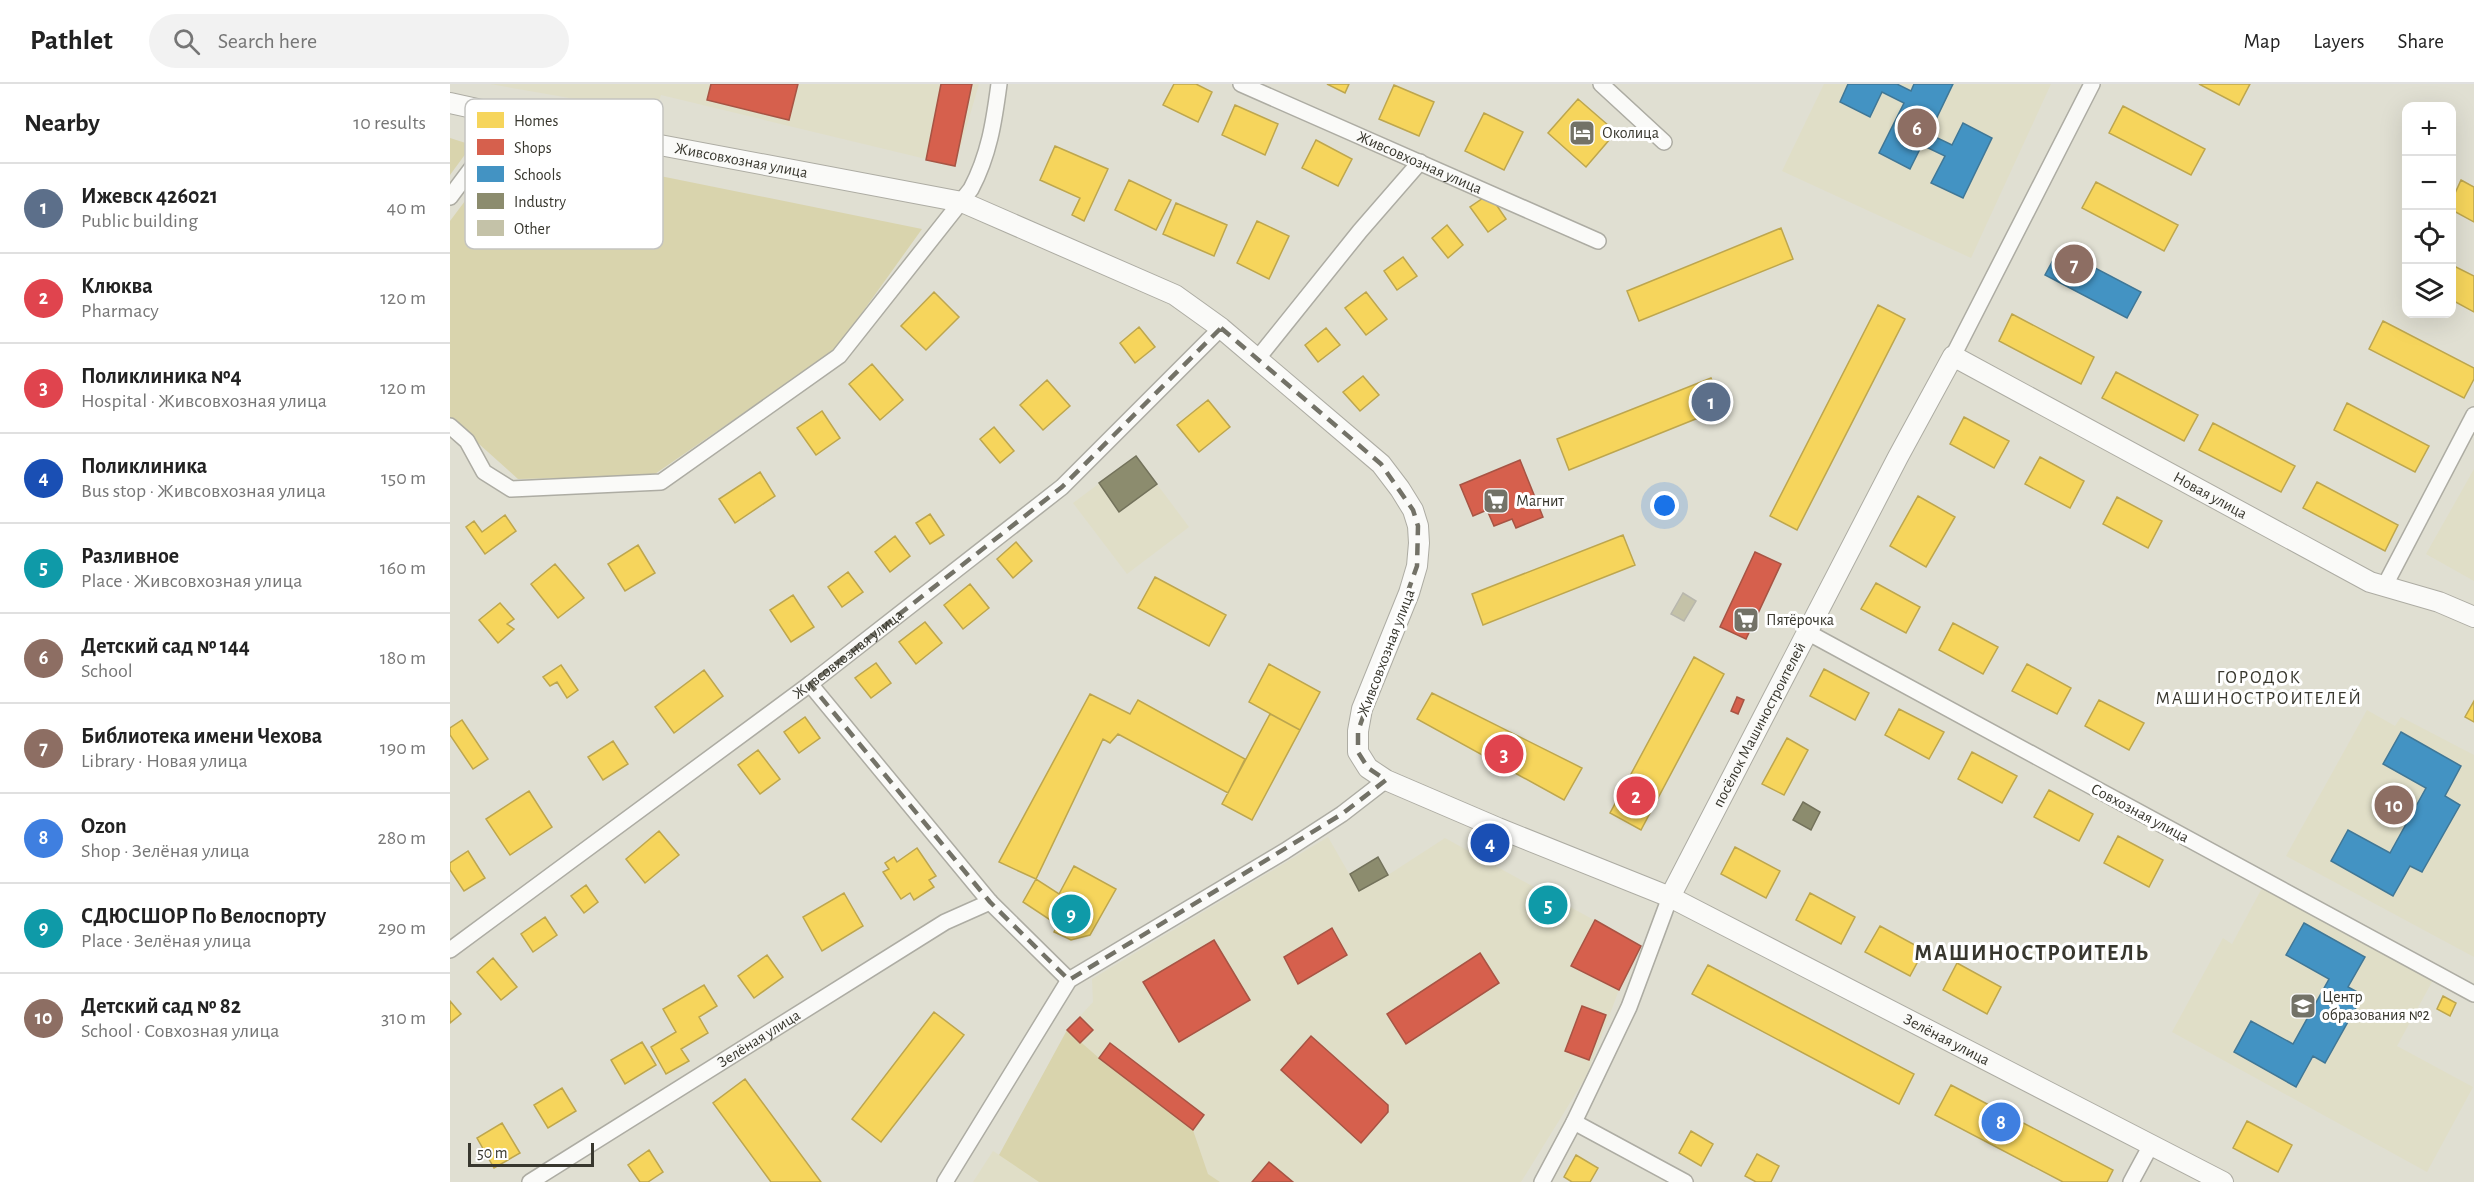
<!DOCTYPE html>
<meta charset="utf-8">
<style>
body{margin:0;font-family:"Alegreya Sans",sans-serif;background:#f2f2f2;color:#222}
.controls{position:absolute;right:18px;top:18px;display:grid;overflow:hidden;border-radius:12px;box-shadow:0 6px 24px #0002}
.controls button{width:54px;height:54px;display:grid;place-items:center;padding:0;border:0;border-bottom:2px solid #e0e0e0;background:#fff;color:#222;font:30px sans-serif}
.scale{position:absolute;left:18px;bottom:15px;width:126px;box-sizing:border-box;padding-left:6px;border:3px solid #38372e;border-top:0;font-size:16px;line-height:21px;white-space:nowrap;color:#38372e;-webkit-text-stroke:4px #fff;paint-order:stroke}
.you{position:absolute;left:1215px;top:422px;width:21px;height:21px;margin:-15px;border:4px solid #fff;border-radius:50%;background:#1a73e8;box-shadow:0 0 0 9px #1a73e833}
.badge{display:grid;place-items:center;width:39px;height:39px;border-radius:50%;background:#1a73e8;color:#fff;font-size:20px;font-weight:700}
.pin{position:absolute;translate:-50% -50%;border:3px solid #fff;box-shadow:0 2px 6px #0006}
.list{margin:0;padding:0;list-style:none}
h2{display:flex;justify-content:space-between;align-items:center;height:78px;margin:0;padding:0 24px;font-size:26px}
h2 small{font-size:20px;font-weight:400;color:#767676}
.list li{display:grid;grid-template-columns:39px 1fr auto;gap:18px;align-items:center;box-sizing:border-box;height:90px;padding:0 24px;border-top:2px solid #e0e0e0}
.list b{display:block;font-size:22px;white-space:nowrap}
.list p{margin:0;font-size:20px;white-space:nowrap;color:#767676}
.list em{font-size:20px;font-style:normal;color:#767676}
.icon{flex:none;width:33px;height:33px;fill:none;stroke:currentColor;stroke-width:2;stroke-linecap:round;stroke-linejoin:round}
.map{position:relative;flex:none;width:2024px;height:1098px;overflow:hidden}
header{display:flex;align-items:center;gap:36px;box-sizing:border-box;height:84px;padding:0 30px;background:#fff;border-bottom:2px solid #e0e0e0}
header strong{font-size:28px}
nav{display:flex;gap:33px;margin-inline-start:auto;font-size:21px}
.search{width:420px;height:54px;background:#f2f2f2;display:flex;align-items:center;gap:15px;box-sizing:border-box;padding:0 21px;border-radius:33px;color:#767676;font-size:22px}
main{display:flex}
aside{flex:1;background:#fff}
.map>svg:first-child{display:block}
.built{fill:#e0dec7}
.green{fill:#d9d4ad}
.homes{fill:#f6d55c;stroke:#bda64e;stroke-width:1.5}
.shops{fill:#d6604d;stroke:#a75444;stroke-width:1.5}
.schools{fill:#4393c3;stroke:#407796;stroke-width:1.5}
.industry{fill:#8c8c6e;stroke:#73725b;stroke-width:1.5}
.building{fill:#c4c2a8;stroke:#b8b7ad;stroke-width:1.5}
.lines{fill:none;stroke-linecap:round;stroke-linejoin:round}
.minor-casing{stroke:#adaca3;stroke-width:18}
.tertiary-casing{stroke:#adaca3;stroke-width:22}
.minor{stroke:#fafaf8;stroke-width:15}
.tertiary{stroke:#fafaf8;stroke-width:20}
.marked{fill:none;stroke:#737267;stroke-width:4.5;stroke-dasharray:12 8;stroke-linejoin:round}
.labels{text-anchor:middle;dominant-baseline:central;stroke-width:6;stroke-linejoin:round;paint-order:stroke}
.poi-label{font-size:16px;fill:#38372e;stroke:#fff;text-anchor:start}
.street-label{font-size:16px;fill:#38372e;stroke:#fff}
.neighbourhood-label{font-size:18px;letter-spacing:1.5px;fill:#38372e;stroke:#fff}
.district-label{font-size:22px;font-weight:bold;letter-spacing:1.5px;fill:#38372e;stroke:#fff}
.key{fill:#fff;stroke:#c3c3c0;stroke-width:1.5}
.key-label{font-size:16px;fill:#38372e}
</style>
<header>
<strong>Pathlet</strong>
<div class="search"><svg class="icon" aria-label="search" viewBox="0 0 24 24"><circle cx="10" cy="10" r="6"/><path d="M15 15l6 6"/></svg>Search here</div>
<nav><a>Map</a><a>Layers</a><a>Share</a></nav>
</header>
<main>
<aside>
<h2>Nearby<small>10 results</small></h2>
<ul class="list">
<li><span class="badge" style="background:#5c6f8a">1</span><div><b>Ижевск 426021</b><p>Public building</p></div><em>40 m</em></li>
<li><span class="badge" style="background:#e0444e">2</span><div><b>Клюква</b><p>Pharmacy</p></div><em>120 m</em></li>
<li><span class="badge" style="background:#e0444e">3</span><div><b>Поликлиника №4</b><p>Hospital · Живсовхозная улица</p></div><em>120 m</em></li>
<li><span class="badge" style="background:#1a4fb4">4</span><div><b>Поликлиника</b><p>Bus stop · Живсовхозная улица</p></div><em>150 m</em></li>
<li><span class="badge" style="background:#0f9aa8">5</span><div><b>Разливное</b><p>Place · Живсовхозная улица</p></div><em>160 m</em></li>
<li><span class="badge" style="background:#8d6e63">6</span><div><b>Детский сад № 144</b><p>School</p></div><em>180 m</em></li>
<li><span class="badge" style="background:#8d6e63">7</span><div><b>Библиотека имени Чехова</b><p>Library · Новая улица</p></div><em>190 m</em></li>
<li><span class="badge" style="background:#3f7fe0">8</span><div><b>Ozon</b><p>Shop · Зелёная улица</p></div><em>280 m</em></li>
<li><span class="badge" style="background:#0f9aa8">9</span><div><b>СДЮСШОР По Велоспорту</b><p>Place · Зелёная улица</p></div><em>290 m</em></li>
<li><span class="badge" style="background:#8d6e63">10</span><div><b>Детский сад № 82</b><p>School · Совхозная улица</p></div><em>310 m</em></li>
</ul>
</aside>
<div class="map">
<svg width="2024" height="1098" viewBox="0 0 2024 1098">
<rect width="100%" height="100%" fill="#e0dfd2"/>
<path class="built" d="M40 0H529L505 82 211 11 205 29Z
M1374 0H1601L1521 174 1332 87Z
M686 372 739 443 677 490 623 419Z
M2024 385V497L1976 470Z
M1917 626 1945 642 1951 633 2024 671V873L1836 772Z
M878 753 909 807 938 791 995 754 1191 862 1169 906 1136 993 1071 1098H770L758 1091 743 1046 649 974 617 946 643 918 642 895Z
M1812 804 1983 896 1947 962 2023 1003 1977 1088 1722 948 1773 854 1782 860Z
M543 1067 577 1088 589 1098H523Z"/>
<path class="green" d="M0 54 22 61 0 91Z
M57 61 472 145 386 265 202 392 68 395 0 334V137Z
M617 946 649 974 743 1046 758 1090 770 1098H589L549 1071Z"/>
<path class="homes" d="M724 0H746L762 8 748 38 713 21Z
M877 0H899L895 9Z
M1749 0H1800L1789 21Z
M944 1 984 18 969 52 929 35Z
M1128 15 1166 48 1136 83 1098 49Z
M785 21 828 40 815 71 772 51Z
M1673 22 1755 65 1741 91 1659 49Z
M1034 29 1073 48 1054 86 1015 67Z
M866 56 902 75 888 102 852 84Z
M605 62 658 85 634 137 622 131 630 114 590 96Z
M679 96 721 116 706 146 665 126Z
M2011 96 2024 103V138L2002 126V116Z
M1646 98 1728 141 1714 167 1632 124Z
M1039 110 1056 135 1038 148 1020 123Z
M726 119 777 141 764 172 713 150Z
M807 137 839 152 819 195 787 179Z
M997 141 1013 161 998 174 982 154Z
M1331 144 1343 175 1189 237 1177 207Z
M953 173 967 192 947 206 934 187Z
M2002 181 2024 192V228L2002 216Z
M484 208 509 233 476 266 451 242Z
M916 208 937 235 916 251 895 224Z
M1428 221 1455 235 1347 446 1320 432Z
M1562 230 1644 273 1631 300 1549 257Z
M1933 237 2024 284V295L2014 314 1919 265Z
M689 243 705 263 685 279 670 259Z
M876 244 890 261 868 278 855 261Z
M422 280 453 316 430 336 399 300Z
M1666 288 1748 331 1734 357 1652 314Z
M913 292 929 311 910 327 893 308Z
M1261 294 1273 324 1119 386 1107 355Z
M597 296 620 322 593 346 570 321Z
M758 316 780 343 749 368 727 341Z
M1897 319 1979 362 1965 388 1884 346Z
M372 327 390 354 366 371 347 344Z
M1514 333 1559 357 1544 384 1500 360Z
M1763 339 1845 382 1831 408 1749 366Z
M544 343 564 367 550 379 530 355Z
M1590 373 1634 397 1620 424 1575 400Z
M310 388 325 412 285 439 269 415Z
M1867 398 1948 441 1935 467 1853 424Z
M1468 412 1505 433 1476 483 1440 462Z
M1667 413 1712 437 1698 464 1653 440Z
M480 430 494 451 480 460 466 439Z
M55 431 66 447 35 470 16 443 24 437 32 448Z
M1173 451 1185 481 1033 541 1022 510Z
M445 452 460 472 440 488 425 468Z
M566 458 582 477 563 494 547 475Z
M188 461 205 489 175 507 158 480Z
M105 480 134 514 108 534 81 500Z
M398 488 413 508 392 523 378 503Z
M705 493 776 531 759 562 688 524Z
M1426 499 1470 523 1456 549 1411 525Z
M520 500 539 524 513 545 494 521Z
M343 511 364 543 341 558 320 526Z
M50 519 64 535 57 540 64 545 48 559 29 536Z
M475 538 492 559 466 580 449 558Z
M1503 539 1548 563 1533 590 1489 566Z
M1244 573 1274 590 1191 746 1160 729Z
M426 579 441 599 421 614 405 594Z
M819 580 870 608 850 646 799 618Z
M1577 580 1621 604 1607 630 1562 607Z
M111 581 128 606 117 614 107 598 100 602 93 593Z
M1374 585 1419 609 1405 636 1360 612Z
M254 586 273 612 224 649 205 623Z
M982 609 1132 684 1114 716 967 635Z
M640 610 680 630 688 616 795 675 778 709 668 650 660 659 653 655 586 795 549 778Z
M1649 616 1694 639 1679 666 1635 642Z
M2024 617V638L2015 633Z
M1449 625 1494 648 1479 675 1435 651Z
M820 630 850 646 802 736 772 720Z
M355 633 370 654 349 669 334 648Z
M12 636 38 675 23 685 0 651V644Z
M1337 654 1358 666 1334 711 1312 700Z
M163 657 178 680 153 696 138 673Z
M308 666 330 695 310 710 288 681Z
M1522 668 1567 692 1552 719 1508 695Z
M1599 706 1643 730 1629 757 1584 733Z
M79 707 102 743 60 771 36 735Z
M209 747 229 771 195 799 176 775Z
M1668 752 1713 776 1699 803 1654 779Z
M1285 763 1330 787 1316 814 1271 790Z
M467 764 486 792 479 796 484 803 464 816 460 809 451 815 433 788 439 785 435 779 444 773 447 778Z
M18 767 35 794 14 807 0 786V779Z
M624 782 666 805 640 851 621 856 604 848 608 841 573 818 586 795 609 810Z
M136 801 148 818 134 829 121 812Z
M394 809 413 842 372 867 353 833Z
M1360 809 1405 833 1391 860 1346 836Z
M95 833 107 851 83 868 71 850Z
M1430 842 1474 866 1460 892 1415 868Z
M317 871 333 893 304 914 288 892Z
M43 874 67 903 51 916 27 888Z
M1507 879 1551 903 1537 930 1493 906Z
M1258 881 1464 990 1449 1020 1242 910Z
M254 901 267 922 249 933 258 949 231 965 239 977 216 990 201 963 226 948 213 925Z
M1993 912 2006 919 2000 932 1987 925Z
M0 917 11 930 0 939Z
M484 928 514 951 431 1058 402 1035Z
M192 958 206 981 175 1000 161 976Z
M295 995 371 1098H321L263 1019Z
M1501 1001 1663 1086 1657 1098H1613L1485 1031Z
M112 1004 126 1027 98 1044 84 1021Z
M1797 1037 1842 1061 1828 1088 1783 1064Z
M52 1039 70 1069 44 1084 27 1054Z
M1241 1047 1263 1060 1251 1082 1229 1069Z
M199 1066 213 1088 198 1098H190L178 1081Z
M1307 1070 1329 1082 1321 1098H1306L1295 1092Z
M1126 1071 1148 1084 1140 1098H1122L1114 1093Z"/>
<path class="shops" d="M261 0H348L339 36 257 16Z
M491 0H522L505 82 476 76Z
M1070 376 1093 433 1066 444 1062 435 1044 442 1037 426 1023 432 1010 401Z
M1305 468 1331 480 1296 555 1270 543Z
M1287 613 1294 616 1288 630 1281 627Z
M1093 807 1112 818 1102 834 1084 824Z
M1145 836 1191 862 1169 906 1121 882Z
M882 844 897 871 848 900 834 873Z
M764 856 800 916 729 958 693 898Z
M1030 869 1049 899 956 960 937 930Z
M1132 922 1156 931 1139 976 1115 967Z
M630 933 643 946 630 959 617 946Z
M861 952 938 1021V1028L911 1059 831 986Z
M660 959 754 1031 743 1046 649 974Z
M819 1078 843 1098H802Z"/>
<path class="schools" d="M1398 0H1447L1461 7 1464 0H1503L1479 50 1502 61 1513 39 1542 54 1513 114 1481 99 1495 72 1472 61 1460 85 1429 69 1454 19 1432 8 1420 33 1390 18Z
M1609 165 1691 208 1677 234 1595 191Z
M1951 648 2011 682 1995 712 2010 721 1972 788 1960 782 1943 812 1881 777 1898 746 1940 769 1976 704 1933 680Z
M1854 839 1915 873 1898 903 1913 911 1875 979 1863 972 1846 1003 1784 968 1801 937 1843 960 1879 895 1836 871Z"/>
<path class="industry" d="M686 372 707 400 669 428 649 399Z
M1353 718 1370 728 1361 746 1343 736Z
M928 773 938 791 909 807 900 790Z"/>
<path class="building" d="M1233 509 1246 517 1234 537 1221 530Z"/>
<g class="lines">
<g class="minor-casing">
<g id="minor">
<path id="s1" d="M791 0 1148 157"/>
<path d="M1151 0 1214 58"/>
<path d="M0 113 60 33"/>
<path d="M1503 272 1642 0"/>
<path d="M808 274 910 147 970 78"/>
<path d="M0 342 17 357 34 388 61 405 211 398 389 272 521 105C539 71 544 38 549 0"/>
<path d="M1934 503 2024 331"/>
<path d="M1357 548 2024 910"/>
<path d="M360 600 540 818 619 896"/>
<path id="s2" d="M0 866 360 600 612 403 771 244"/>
<path d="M1124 1038 1235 1098"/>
<path id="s3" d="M80 1098 495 838 540 818"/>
<path d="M495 1098 619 896 835 767 892 730 936 696"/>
<path d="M1092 1098 1124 1038 1179 923 1220 813"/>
<path d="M1681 1098 1701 1061"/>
</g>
</g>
<g class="tertiary-casing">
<g id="tertiary">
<path id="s4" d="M0 19 77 36 512 118 725 211 771 244 931 380 950 405 963 426 968 442 969 459 967 482 959 509 912 625 908 647V668L918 684 936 696 1048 744 1220 813 1773 1098"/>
<path id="s5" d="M1220 813 1448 373 1503 272 1920 498 1989 518 2024 533"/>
</g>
</g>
<use href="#minor" class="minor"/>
<use href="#tertiary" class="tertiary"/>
</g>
<path class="marked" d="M771 244 931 380 963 426 968 442 967 482 908 647V668L918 684 936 696 892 730 619 896 540 818 360 600 612 403Z"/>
<defs>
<g id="hotel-square" transform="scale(1.35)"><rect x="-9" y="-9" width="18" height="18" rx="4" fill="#737267" stroke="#fff"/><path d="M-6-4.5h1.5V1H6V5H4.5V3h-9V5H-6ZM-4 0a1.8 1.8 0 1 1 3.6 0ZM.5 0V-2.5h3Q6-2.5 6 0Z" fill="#fff"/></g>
<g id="supermarket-square" transform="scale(1.35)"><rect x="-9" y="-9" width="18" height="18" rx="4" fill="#737267" stroke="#fff"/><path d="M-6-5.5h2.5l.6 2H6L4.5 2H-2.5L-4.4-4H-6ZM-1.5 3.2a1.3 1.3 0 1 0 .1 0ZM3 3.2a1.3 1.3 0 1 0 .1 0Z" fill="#fff"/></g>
<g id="school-square" transform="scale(1.35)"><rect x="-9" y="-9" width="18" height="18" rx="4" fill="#737267" stroke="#fff"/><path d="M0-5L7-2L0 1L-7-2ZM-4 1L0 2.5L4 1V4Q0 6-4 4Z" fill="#fff"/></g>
</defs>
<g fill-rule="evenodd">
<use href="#hotel-square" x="1132" y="49"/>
<use href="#supermarket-square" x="1046" y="417"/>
<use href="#supermarket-square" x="1296" y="536"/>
<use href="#school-square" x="1853" y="922"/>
</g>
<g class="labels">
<g class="poi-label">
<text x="1152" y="49">Околица</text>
<text x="1066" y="417">Магнит</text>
<text x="1316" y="536">Пятёрочка</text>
<text x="1872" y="913">Центр<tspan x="1872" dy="18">образования №2</tspan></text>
</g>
<g class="street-label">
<text stroke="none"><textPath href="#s4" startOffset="297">Живсовхозная улица</textPath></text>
<text stroke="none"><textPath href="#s1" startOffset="195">Живсовхозная улица</textPath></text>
<text stroke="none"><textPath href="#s5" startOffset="903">Новая улица</textPath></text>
<text transform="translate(936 569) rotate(-69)">Живсовхозная улица</text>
<text stroke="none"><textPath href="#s2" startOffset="496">Живсовхозная улица</textPath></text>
<text stroke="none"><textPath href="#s5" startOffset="194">посёлок Машиностроителей</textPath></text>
<text transform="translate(1690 729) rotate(28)">Совхозная улица</text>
<text stroke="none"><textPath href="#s3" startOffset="270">Зелёная улица</textPath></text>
<text stroke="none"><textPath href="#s4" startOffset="1989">Зелёная улица</textPath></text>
</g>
<g class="neighbourhood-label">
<text x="1809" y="594">ГОРОДОК<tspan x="1809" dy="21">МАШИНОСТРОИТЕЛЕЙ</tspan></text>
</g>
<g class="district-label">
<text x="1582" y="869">МАШИНОСТРОИТЕЛЬ</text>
</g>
</g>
<rect x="15" y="15" width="198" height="150" rx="9" class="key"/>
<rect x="27" y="28" width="27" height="16" fill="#f6d55c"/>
<rect x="27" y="55" width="27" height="16" fill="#d6604d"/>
<rect x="27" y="82" width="27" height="16" fill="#4393c3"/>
<rect x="27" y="109" width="27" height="16" fill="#8c8c6e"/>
<rect x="27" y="136" width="27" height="16" fill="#c4c2a8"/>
<g class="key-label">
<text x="64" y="42">Homes</text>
<text x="64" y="69">Shops</text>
<text x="64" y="96">Schools</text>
<text x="64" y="123">Industry</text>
<text x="64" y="150">Other</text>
</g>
</svg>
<div class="controls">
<button>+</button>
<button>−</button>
<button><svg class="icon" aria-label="locate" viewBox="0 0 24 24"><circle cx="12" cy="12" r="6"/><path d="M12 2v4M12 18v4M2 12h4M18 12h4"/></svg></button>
<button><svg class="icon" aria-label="layers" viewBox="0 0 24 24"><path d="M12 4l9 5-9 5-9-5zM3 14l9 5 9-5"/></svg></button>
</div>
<div class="scale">50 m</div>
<div class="you"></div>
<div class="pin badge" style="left:1261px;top:318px;background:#5c6f8a">1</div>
<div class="pin badge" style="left:1186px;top:712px;background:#e0444e">2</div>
<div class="pin badge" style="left:1054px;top:670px;background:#e0444e">3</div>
<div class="pin badge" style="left:1040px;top:759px;background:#1a4fb4">4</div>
<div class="pin badge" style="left:1098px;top:821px;background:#0f9aa8">5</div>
<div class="pin badge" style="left:1467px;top:44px;background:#8d6e63">6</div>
<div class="pin badge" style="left:1624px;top:180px;background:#8d6e63">7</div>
<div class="pin badge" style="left:1551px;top:1038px;background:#3f7fe0">8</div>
<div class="pin badge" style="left:621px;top:830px;background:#0f9aa8">9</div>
<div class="pin badge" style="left:1944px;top:721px;background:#8d6e63">10</div>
</div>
</main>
